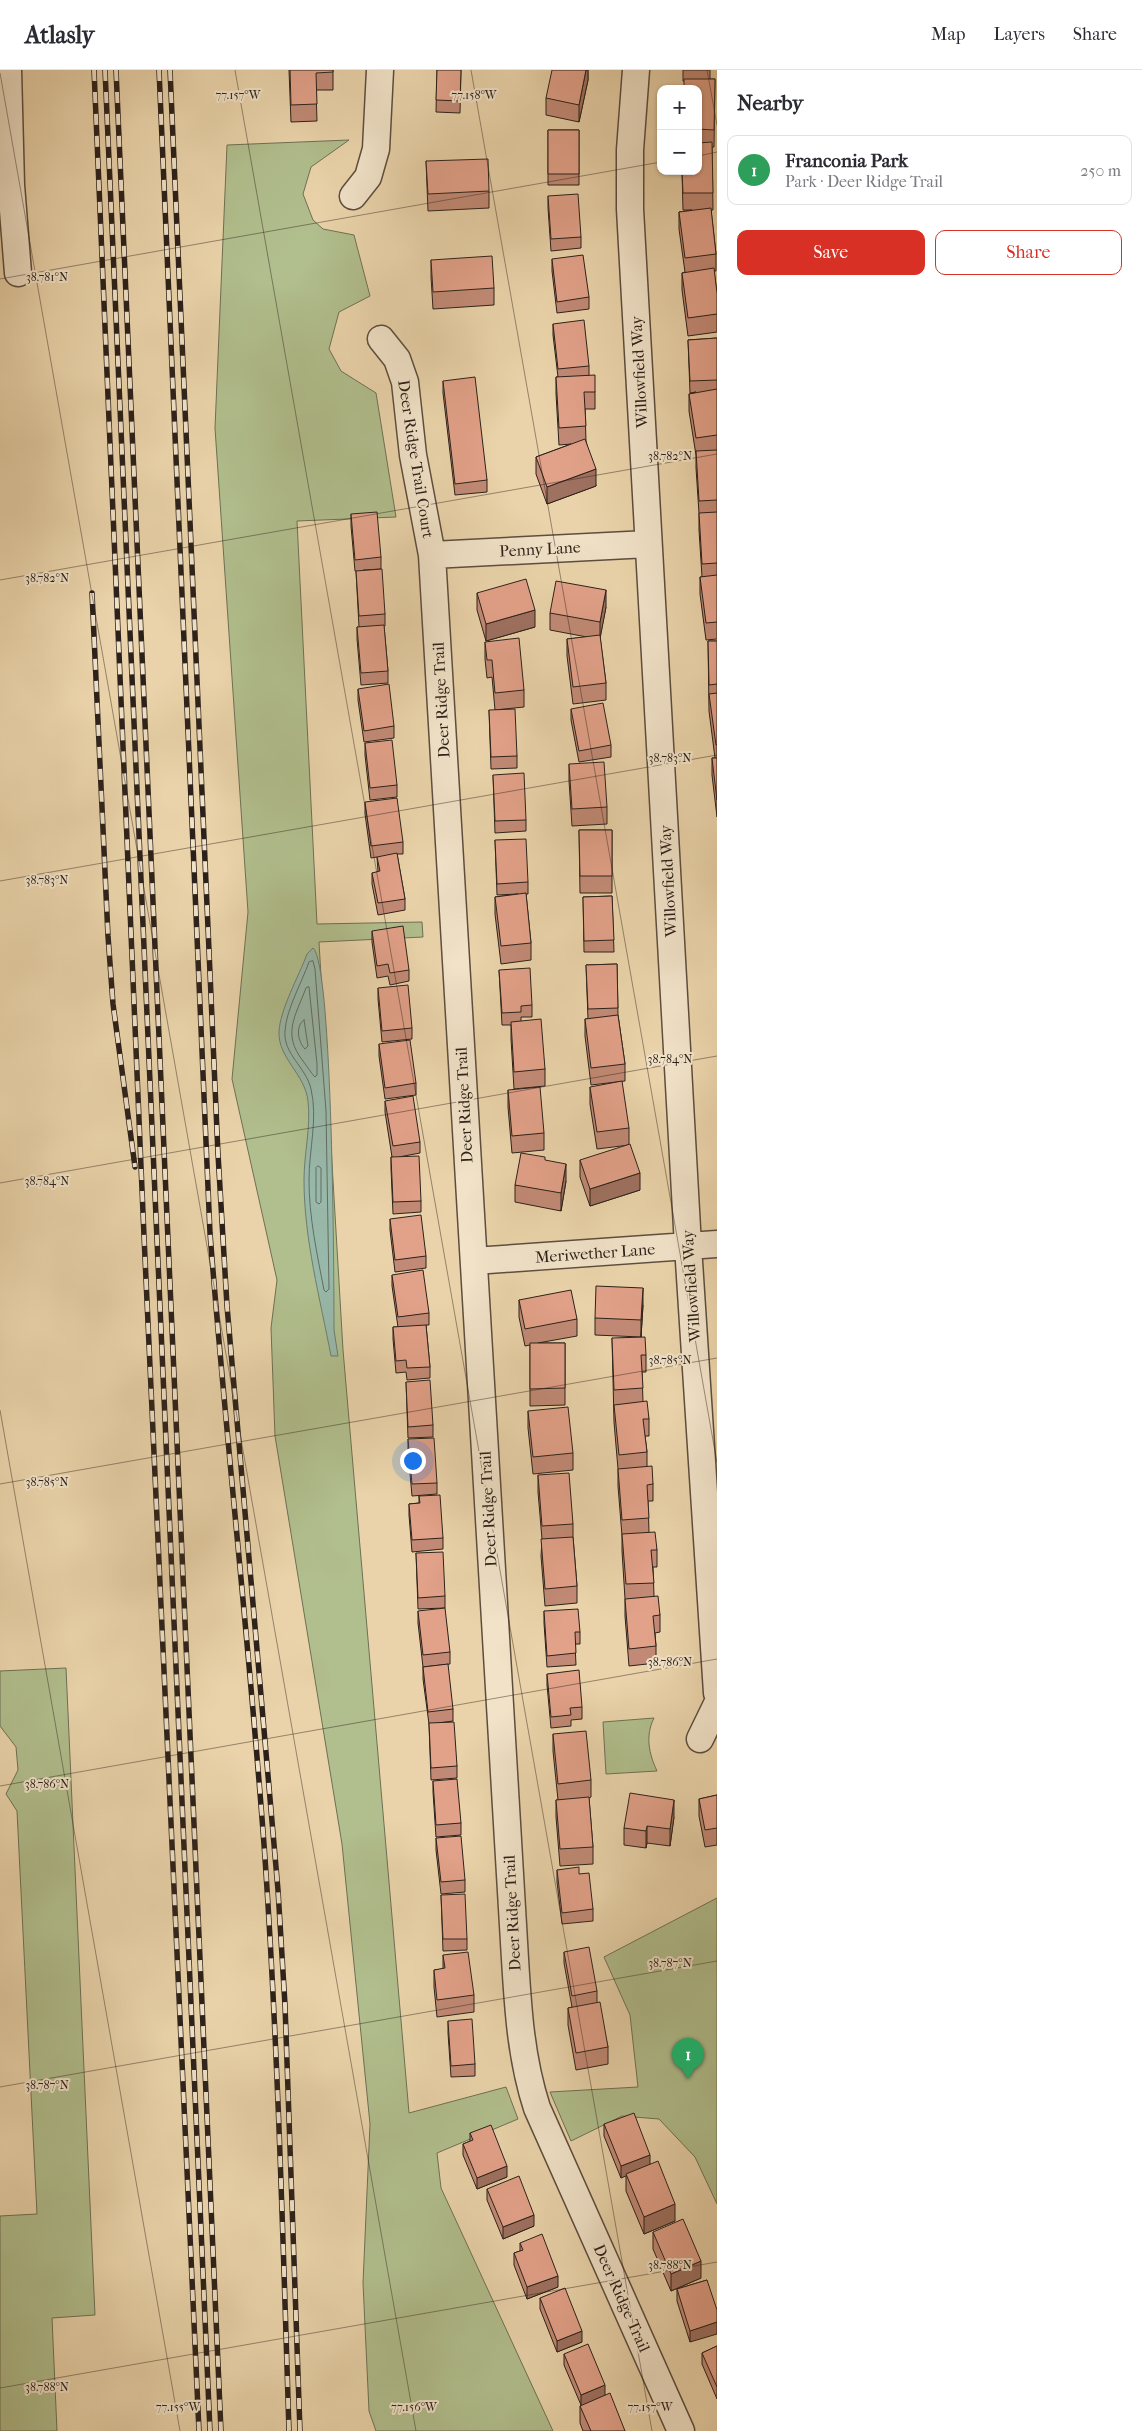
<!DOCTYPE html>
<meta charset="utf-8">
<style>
body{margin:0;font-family:"IM FELL French Canon",serif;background:#f2f2f3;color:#2b2b33}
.controls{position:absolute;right:15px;top:15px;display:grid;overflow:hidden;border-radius:10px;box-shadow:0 1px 4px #0004}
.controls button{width:45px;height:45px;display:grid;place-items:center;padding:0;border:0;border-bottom:1px solid #e1e1e2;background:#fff;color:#2b2b33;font:25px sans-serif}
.you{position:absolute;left:412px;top:1390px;width:18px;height:18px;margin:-12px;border:4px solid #fff;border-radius:50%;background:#1a73e8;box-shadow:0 0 0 8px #1a73e833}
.badge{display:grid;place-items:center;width:32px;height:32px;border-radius:50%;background:#d93025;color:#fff;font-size:16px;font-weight:700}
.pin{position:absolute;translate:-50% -41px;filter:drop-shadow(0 1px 2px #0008)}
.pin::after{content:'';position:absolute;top:26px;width:18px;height:15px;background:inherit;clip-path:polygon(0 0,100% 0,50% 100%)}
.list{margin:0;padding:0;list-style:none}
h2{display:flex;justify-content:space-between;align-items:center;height:65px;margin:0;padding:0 20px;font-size:21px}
h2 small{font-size:16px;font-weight:400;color:#7c7c81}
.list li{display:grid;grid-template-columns:32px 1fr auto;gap:15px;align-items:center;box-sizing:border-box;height:70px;margin:0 10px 10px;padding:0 10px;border:1px solid #e1e1e2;border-radius:10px}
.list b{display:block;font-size:19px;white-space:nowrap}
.list p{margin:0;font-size:16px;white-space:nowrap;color:#7c7c81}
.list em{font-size:16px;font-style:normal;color:#7c7c81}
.actions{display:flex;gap:10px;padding:15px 20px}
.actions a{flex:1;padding:11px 0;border:1px solid #d93025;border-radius:10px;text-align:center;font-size:18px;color:#d93025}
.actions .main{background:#d93025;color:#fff}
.map{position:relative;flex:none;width:717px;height:2361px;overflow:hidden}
header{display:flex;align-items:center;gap:30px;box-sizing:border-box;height:70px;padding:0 25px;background:#fff;border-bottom:1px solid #e1e1e2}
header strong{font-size:24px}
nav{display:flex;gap:28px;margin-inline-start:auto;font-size:18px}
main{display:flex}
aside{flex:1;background:#fff}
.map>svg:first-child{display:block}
.green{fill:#b1be8d;stroke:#6e7054}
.water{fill:#98b8a9;stroke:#6d7c70}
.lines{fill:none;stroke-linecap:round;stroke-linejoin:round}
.shore{stroke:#626c62;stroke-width:1}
.minor-casing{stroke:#5c4e3e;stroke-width:29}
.minor{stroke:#f1e2c8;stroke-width:26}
.rail-casing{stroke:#2c211a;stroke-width:5.5}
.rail{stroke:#f1e2c8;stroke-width:4;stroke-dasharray:11;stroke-linecap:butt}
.wall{fill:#c28a76;stroke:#2c211a}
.shaded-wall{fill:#9e7160;stroke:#2c211a}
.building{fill:#e2a189;stroke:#2c211a}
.ticks{fill:none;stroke:#2c211a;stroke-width:1;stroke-opacity:0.45}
.labels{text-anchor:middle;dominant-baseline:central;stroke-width:4;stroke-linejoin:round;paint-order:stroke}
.street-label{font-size:16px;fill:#2c211a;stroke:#f1e2c8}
.ticks-label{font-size:12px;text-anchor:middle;fill:#2c211a;stroke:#f1e2c8;stroke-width:4;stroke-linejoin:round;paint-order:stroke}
</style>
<header>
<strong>Atlasly</strong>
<nav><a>Map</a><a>Layers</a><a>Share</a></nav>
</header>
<main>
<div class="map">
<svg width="717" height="2361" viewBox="0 0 717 2361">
<rect width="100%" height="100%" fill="#ead3aa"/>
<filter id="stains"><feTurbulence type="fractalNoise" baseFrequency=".004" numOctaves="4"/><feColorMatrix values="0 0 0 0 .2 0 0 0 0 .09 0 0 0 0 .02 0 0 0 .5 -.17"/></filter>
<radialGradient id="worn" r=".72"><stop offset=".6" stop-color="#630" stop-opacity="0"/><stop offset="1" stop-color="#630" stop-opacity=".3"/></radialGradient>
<path class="green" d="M349 70 311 97 303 124 313 150 323 159 354 165 370 226 339 242 329 279 341 301 376 323 396 447 297 451 317 854 422 852 423 867 319 872 343 1280 409 2043 506 2017 518 2049 437 2083 441 2118 553 2361H376L369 2341 363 2213 370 2054 342 1774 275 1366 271 1258 277 1210 232 1009 248 842 215 358 227 75Z
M66 1598 95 2245 52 2248 57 2361H0V2146L37 2144 17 1741 6 1724 18 1700 16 1677 0 1656V1601Z
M654 1648C645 1666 649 1684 657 1701L606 1704 603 1652Z
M717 1828V2134L695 2087 659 2049 622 2046 571 2071 550 2022 638 2017 630 1945 604 1887Z"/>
<path class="water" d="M313 878C333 894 334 1214 334 1260L338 1286H331C320 1228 304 1169 304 1110 304 1084 311 1057 308 1031 305 1004 278 988 279 962 280 939 299 906 307 884Z"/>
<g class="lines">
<path class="shore" d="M313 891 315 899 326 1041 329 1219 326 1222 324 1220C317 1184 309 1147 309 1110 309 1079 318 1049 311 1019 306 997 283 984 285 961 286 940 302 912 309 892Z
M309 917 317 994V1005L315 1007C311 1003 307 996 303 991 282 964 295 947 306 918Z
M304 950 308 976 305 979C298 972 295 956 304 950Z
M318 1096 321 1098V1132L319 1134 316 1132V1098Z"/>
<g class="minor-casing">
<path id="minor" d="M8 0 11 115 18 203
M636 0 630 80V139L688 1176 717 1623
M353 126 368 107 376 79 380 0
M381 269 397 289 405 312 413 385 432 485 515 1889C518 1939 521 1989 537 2038L681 2361
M432 485 648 474
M474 1191 717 1174
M700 1669 717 1634"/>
</g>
<use href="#minor" class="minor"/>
<g class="rail-casing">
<path id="rail" d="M94 0 144 1166 199 2361
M105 0 210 2361
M116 0 221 2361
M159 0 210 1163C226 1371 250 1579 265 1788 278 1979 283 2170 289 2361
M170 0 218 1084 227 1236 278 1820 285 1935 300 2361
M92 523 108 866 113 934 135 1097"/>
</g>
<use href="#rail" class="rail"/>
</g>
<path class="wall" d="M289 0H333V20H316L317 51 291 52Z
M437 0H461L460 43 436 42Z
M588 0V10L579 52 546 45V28Z
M683 0H710V9H715L714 77H712L713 140H711L716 184V201H714L717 223V262L688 266 682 220V203L685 202 679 159V142L692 140H683L682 101H698V19L683 11Z
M548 60H579V115H548Z
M426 91 489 121V138L428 141Z
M548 126 581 167V178L551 181 548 138Z
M552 189 589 227V239L557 243 552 201Z
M431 190 494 218V235L433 239 431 207Z
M553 254 589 296V305L595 322V339H585L586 371 596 416 547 434 536 404V387L571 374 559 375 556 324V307H558L553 265Z
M717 268V569L706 570 700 524V507H702L699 460V443L696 398V385L689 341V324L696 322 690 323 688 270Z
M443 311 487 410V422L455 425 443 323Z
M351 444 381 487V499L363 500 385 544V556H384L388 601V613L361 615 357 569V557H359L356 501H355L351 456Z
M477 523 535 557 486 571 477 540Z
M606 537 600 567 606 613V630L573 634 567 586V569L587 567 550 560V543Z
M708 571H717V747L712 705V688H715L709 641Z
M485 572 524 620V637L495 640 492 607 487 608 485 589Z
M358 619 394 656V668L364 672 358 630Z
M571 639 611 675V687L579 692 571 650Z
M489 640 517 686V698L491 699Z
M365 673 397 715V727L370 730 365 685Z
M569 694 607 737V754L572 756 569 711Z
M493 705 526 750V761L495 763Z
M365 732 403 772V784H397L405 829V840L378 845 372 814V803L378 802 377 787 371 788 365 744Z
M579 760H612V823H580Z
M495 770 528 812V824H526L531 873V890L501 894 495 844V827L518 824 497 825Z
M612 826 614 882H584L583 827Z
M372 861 409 900V911L390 915 388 906 377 908 372 872Z
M617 894 618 945 625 994V1011L591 1015 585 966V949H588L586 895Z
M499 900 532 935V947H521V951L545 999V1016L514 1019 511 969V955H502Z
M378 918 412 958V969L382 972 378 929Z
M379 974 416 1013V1025L385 1029 379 986Z
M590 1017 629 1058V1075L597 1079 590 1034Z
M508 1020 544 1063V1080L512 1083 508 1037Z
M385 1031 420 1072V1083L399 1087 421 1131V1142L393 1144 391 1099V1087H392L385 1042Z
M580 1090 640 1120 590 1136 580 1107Z
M566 1111 561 1141 515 1132V1115Z
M390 1149 426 1186V1198L395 1202 390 1160Z
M392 1205 429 1243V1255H426L430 1297V1308L407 1310 406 1302 396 1303 393 1269V1257H398L392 1216Z
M519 1230 577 1249V1266L538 1273H565V1335L530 1336V1275L525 1276 519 1247Z
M643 1235 641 1267 595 1265V1248Z
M612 1268 646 1285V1302H642L643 1332 649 1349V1366H645L647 1382V1397L653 1414V1431H648L649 1462 657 1480V1497H653L654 1526 660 1545V1562L655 1563 656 1576V1593L629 1596 625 1546V1529L622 1481V1466L618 1416V1399L614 1352Z
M406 1312 433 1355V1367L408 1368Z
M528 1341 573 1383V1400L533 1404 528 1358Z
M408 1369 437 1413V1424L412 1426 408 1381Z
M538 1405 573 1454V1467L577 1516V1533L545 1536 541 1486 542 1469 538 1422Z
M419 1426 443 1468V1479L412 1482 409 1445V1434L419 1433Z
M416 1483 445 1526V1538L418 1539Z
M418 1541 450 1582V1594L423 1597 418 1553Z
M544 1541 580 1562V1574H575L576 1595 547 1597 544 1553Z
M423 1597 453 1639V1651L438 1653 457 1696V1708L431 1710 429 1654 423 1609Z
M547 1604 582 1637V1649L571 1650V1656L551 1658 547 1615Z
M553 1664 591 1710V1727L589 1728 593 1777V1794L560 1796 556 1747V1730H558L553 1681Z
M433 1711 461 1753V1765L436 1767 433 1722Z
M717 1725V1775L705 1777 699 1746V1729Z
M674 1747 670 1776 647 1773 646 1778 624 1775V1758Z
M436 1768 465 1810V1822L441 1824 436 1780Z
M557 1800 579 1804 593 1839V1851L562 1854 557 1812Z
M441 1825 467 1869V1880L443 1881Z
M564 1882 597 1921V1933L608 1977V1994L576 2000 568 1955V1938L572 1937 564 1893Z
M443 1885 474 1925V1942L437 1947 434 1917V1900L443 1899Z
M448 1951 475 1994V2006L451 2007 448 1963Z
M604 2054 650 2095 675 2151 644 2164 626 2121V2105L621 2108 604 2066Z
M470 2063 507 2107 477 2119 463 2085V2074L470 2071Z
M487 2119 534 2156 503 2169 487 2130Z
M653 2162 701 2208 671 2221 653 2179Z
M520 2173 558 2217 527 2229 514 2195V2183L520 2181Z
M707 2210 690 2272 677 2231V2219Z
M540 2228 582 2272 557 2282 540 2239Z
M717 2276V2329L702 2294V2283Z
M564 2284 605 2325 625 2361H583L580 2353V2336L581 2335 564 2295Z"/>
<path class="shaded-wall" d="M586 0H588V10L579 52V35Z
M596 399V416L547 434V417Z
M606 520V537L600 569V552Z
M535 540V557L486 571V554Z
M566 1094V1111L561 1141V1123Z
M640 1103V1120L590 1136V1119Z
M643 1218V1235L641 1267V1250Z
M674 1730V1747L670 1776V1759Z
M647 1756V1773L646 1778V1761Z
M650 2085V2096L621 2108V2096Z
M507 2096V2107L477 2119V2108Z
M675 2134V2151L644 2164V2147Z
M534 2145V2156L503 2169V2157Z
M701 2191V2208L671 2221V2204Z
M558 2206V2217L527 2229V2217Z
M717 2252V2264L690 2272V2261Z
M582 2261V2272L557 2282V2271Z
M605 2315V2327L581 2336V2325Z"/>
<path class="building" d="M290 0H333V2L316 3 317 34 291 35Z
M437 0H461L460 31 436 30Z
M552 0H586L579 35 546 28Z
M684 9H715L714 60 698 59V19H684Z
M548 60H579V104H548Z
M712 72 713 123H683L682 101H698V73Z
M488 89 489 121 428 124 426 91Z
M578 124 581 167 551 169 548 126Z
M711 138 716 184 685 188 679 142Z
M583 185 589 227 557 232 552 189Z
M492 186 494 218 433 222 431 190Z
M714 198 717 223V244L688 248 682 203Z
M584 250 589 296 558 299 553 254Z
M717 268V310L690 311 688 270Z
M595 305V322H584L586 356 559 358 556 307Z
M475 307 487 410 455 414 443 311Z
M717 319V365L696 368 689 324Z
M585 369 596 399 547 417 536 387Z
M717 380V430L699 431 696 381Z
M377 442 381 487 355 490 351 444Z
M717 442V493L702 494 699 443Z
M382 499 385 544 359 546 356 501Z
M717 505V552L706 553 700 507Z
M526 509 535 540 486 554 477 523Z
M556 511 606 520 600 552 550 543Z
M384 555 388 601 361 603 357 557Z
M600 565 606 613 573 617 567 569Z
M519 568 524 620 495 623 492 590H487L485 572Z
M708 571H717V614L709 615Z
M389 614 394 656 364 661 358 619Z
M717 623V675H716L709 624Z
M603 633 611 675 579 681 571 639Z
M515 639 517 686 491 687 489 640Z
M392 670 397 715 370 718 365 673Z
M712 688H717V730Z
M604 692 607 737 572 739 569 694Z
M524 703 526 750 495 751 493 705Z
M397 728 403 772 371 776 365 732Z
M579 760H612V806H580Z
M526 769 528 812 497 814 495 770Z
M397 783 405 829 378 833 372 803 380 801 377 787Z
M526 823 531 873 501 876 495 827Z
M612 826 614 870 584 871 583 827Z
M403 856 409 900 390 903 388 894 377 896 372 861Z
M617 894 618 938 588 939 586 895Z
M530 898 532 935 521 936V942L502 943 499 900Z
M408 915 412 958 382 961 378 918Z
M618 945 625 994 591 998 585 949Z
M541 949 545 999 514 1002 511 952Z
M410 970 416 1013 385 1018 379 974Z
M622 1011 629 1058 597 1062 590 1017Z
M540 1017 544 1063 512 1066 508 1020Z
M413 1026 420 1072 393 1076 385 1031Z
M630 1074 640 1103 590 1119 580 1090Z
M521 1083 545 1087V1090L566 1094 561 1123 515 1115Z
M419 1086 421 1131 393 1132 391 1087Z
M421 1145 426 1186 395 1190 390 1149Z
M423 1200 429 1243 398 1247 392 1205Z
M596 1216 643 1218 641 1250 595 1248Z
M571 1220 577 1249 525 1259 519 1230Z
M426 1255 430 1297 407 1298 406 1290 396 1291 393 1257Z
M645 1267 646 1285H641L643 1318 614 1320 612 1268Z
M530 1273H565V1318L530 1319Z
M430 1310 433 1355 408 1357 406 1312Z
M647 1331 649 1349H643L647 1382 619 1385 614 1335Z
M568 1337 573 1383 533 1387 528 1341Z
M434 1368 437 1413 412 1414 408 1369Z
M652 1396 653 1414 647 1415 649 1448 622 1450 618 1399Z
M569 1403 573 1454 542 1456 538 1405Z
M440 1425 443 1468 412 1470 409 1434 420 1433 419 1426Z
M655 1462 657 1480H651L654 1513 626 1514 622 1464Z
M573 1467 577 1516 545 1519 541 1469Z
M443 1482 445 1526 418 1528 416 1483Z
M658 1526 660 1545 653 1546 656 1576 629 1579 625 1529Z
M445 1538 450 1582 423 1585 418 1541Z
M578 1539 580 1562H575L576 1583 547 1586 544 1541Z
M448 1594 453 1639 428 1642 423 1597Z
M579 1600 582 1637 570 1638 571 1645 551 1647 547 1604Z
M454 1652 457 1696 431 1698 429 1653Z
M586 1661 591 1710 558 1714 553 1664Z
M457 1709 461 1753 436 1755 433 1711Z
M630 1723 674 1730 670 1759 647 1756 646 1761 624 1758Z
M717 1725V1758L705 1760 699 1729Z
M589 1727 593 1777 560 1779 556 1730Z
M461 1766 465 1810 441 1812 436 1768Z
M579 1797V1804L589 1803 593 1839 562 1843 557 1800Z
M465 1824 467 1869H443L441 1825Z
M589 1877 597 1921 572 1926 564 1882Z
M468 1882 474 1925 437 1930 434 1900 445 1898 443 1885Z
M600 1932 608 1977 576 1983 568 1938Z
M472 1949 475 1994 451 1996 448 1951Z
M634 2043 650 2085 621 2096 604 2054Z
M491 2055 507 2096 477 2108 463 2074 473 2070 470 2063Z
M658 2091 675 2134 644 2147 626 2104Z
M519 2106 534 2145 503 2157 487 2119Z
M683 2149 701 2191 671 2204 653 2162Z
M542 2164 558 2206 527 2217 514 2183 523 2180 520 2173Z
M707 2210 717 2240V2252L690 2261 677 2219Z
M565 2218 582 2261 557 2271 540 2228Z
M588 2274 605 2315 581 2325 564 2284Z
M717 2276V2317L702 2283Z
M610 2323 625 2361H591L580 2336Z"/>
<path class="ticks" d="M235 0 652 2361M471 0 717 1393M707 0 717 55M0 3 416 2361M698 86 717 82M0 209 661 92M0 510 717 384M0 811 717 685M0 1113 717 986M0 1340 180 2361M0 1414 717 1288M0 1716 717 1589M0 2017 717 1891M0 2318 717 2192"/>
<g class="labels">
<g class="street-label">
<text transform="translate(639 302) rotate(-93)">Willowfield Way</text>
<text transform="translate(416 389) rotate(81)">Deer Ridge Trail Court</text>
<text transform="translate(540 479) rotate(-3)">Penny Lane</text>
<text transform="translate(441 630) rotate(-93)">Deer Ridge Trail</text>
<text transform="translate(668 811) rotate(-93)">Willowfield Way</text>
<text transform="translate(464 1035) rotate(-93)">Deer Ridge Trail</text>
<text transform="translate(595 1183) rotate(-4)">Meriwether Lane</text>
<text transform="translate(691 1216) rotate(-94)">Willowfield Way</text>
<text transform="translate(488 1439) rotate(-93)">Deer Ridge Trail</text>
<text transform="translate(512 1843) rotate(-93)">Deer Ridge Trail</text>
<text transform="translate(622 2228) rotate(66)">Deer Ridge Trail</text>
</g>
</g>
<g class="ticks-label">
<text x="238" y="29">77.157°W</text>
<text x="474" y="29">77.158°W</text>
<text x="47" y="211">38.781°N</text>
<text x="670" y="390">38.782°N</text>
<text x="47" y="512">38.782°N</text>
<text x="670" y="692">38.783°N</text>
<text x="47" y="814">38.783°N</text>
<text x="670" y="993">38.784°N</text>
<text x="47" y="1115">38.784°N</text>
<text x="670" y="1294">38.785°N</text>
<text x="47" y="1416">38.785°N</text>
<text x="670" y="1596">38.786°N</text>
<text x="47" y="1718">38.786°N</text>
<text x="670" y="1897">38.787°N</text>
<text x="47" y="2019">38.787°N</text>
<text x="670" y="2199">38.788°N</text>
<text x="47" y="2321">38.788°N</text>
<text x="178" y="2341">77.155°W</text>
<text x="414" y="2341">77.156°W</text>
<text x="650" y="2341">77.157°W</text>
</g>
<rect width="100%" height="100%" filter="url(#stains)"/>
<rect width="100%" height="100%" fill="url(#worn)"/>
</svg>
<div class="controls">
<button>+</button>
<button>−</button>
</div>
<div class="you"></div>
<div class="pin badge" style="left:688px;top:2009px;background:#2e9e5b">1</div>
</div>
<aside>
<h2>Nearby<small></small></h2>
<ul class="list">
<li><span class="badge" style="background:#2e9e5b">1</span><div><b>Franconia Park</b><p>Park · Deer Ridge Trail</p></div><em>250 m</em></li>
</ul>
<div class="actions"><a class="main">Save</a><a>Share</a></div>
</aside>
</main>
